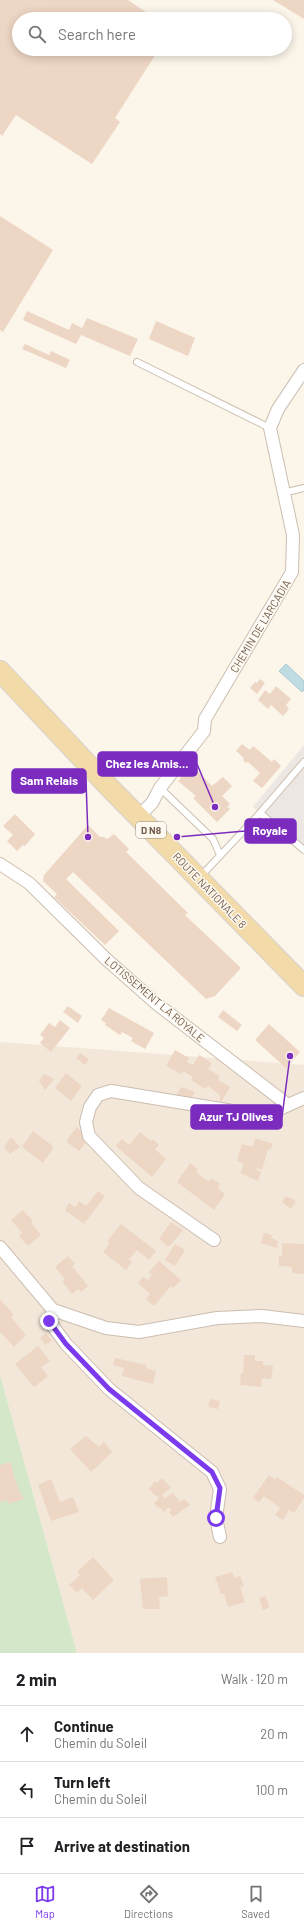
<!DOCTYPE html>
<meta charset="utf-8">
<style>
body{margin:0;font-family:Barlow,sans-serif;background:#f2f2f2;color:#202124}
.stop{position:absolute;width:12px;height:12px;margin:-9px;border:3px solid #7c3aed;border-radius:50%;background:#fff}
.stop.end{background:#7c3aed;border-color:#fff;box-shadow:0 1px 4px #0008}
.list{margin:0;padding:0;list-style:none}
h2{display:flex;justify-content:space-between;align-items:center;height:52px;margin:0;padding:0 16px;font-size:17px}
h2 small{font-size:13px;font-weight:400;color:#757577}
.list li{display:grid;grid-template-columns:26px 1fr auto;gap:12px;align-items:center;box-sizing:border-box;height:56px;padding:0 16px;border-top:1px solid #e0e0e0}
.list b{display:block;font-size:15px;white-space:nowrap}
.list p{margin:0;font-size:13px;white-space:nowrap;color:#757577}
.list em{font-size:13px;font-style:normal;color:#757577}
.icon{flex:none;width:22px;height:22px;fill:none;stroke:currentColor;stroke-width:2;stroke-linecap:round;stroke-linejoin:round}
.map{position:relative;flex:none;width:304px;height:1653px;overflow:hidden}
.search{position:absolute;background:#fff;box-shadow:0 2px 10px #0003;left:12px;right:12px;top:12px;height:44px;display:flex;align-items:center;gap:10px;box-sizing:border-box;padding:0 14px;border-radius:22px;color:#757577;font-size:15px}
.sheet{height:220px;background:#fff}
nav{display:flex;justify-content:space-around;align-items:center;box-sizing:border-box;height:56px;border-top:1px solid #e0e0e0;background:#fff;font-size:11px;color:#757577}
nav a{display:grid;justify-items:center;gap:2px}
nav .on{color:#7c3aed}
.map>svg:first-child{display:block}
.residential{fill:#f2e7d9}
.industrial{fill:#ece7e2}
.green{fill:#d4e7c9}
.water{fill:#c0dce3;stroke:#a7cad4}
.building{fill:#eed6c4}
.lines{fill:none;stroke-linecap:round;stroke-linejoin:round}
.service-casing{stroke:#ccbeb0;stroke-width:8}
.minor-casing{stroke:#ccbeb0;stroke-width:14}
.primary-casing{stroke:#d8d2ce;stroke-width:22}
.service{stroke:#fff;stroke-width:6}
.minor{stroke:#fff;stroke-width:12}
.primary{stroke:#f2dba9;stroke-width:20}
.route{stroke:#7c3aed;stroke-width:5}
.labels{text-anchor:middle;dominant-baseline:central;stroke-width:3;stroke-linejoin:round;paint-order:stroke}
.shield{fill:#fdf9f0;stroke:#9c8c7f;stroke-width:1}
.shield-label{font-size:10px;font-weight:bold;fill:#735e4f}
.street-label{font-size:11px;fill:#735e4f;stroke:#fdf9f0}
.leader{fill:none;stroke:#7b2cbf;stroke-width:1.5}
.callout-dot{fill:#7b2cbf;stroke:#fdf9f0;stroke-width:1.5}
.callout{fill:#7b2cbf;stroke:#7b2cbf;stroke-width:1.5}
.callout-label{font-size:12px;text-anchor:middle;font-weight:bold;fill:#fff}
</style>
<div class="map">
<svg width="304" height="1653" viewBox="0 0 304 1653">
<rect width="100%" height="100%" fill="#fbf5ea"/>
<path class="residential" d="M0 1042 304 1065V1653H77L0 1375Z"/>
<path class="industrial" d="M304 745V853L253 807Z"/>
<path class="green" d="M0 1375 77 1653H0Z"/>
<path class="water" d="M286 664 304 681V690L302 692 279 671Z"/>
<path class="building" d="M0 0H128L156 19H19V49H159L115 118 120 122 92 164 16 115 2 136 0 134Z
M273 0H304V19Z
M0 216 53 250 3 332 0 330Z
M27 311 69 330 72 323 82 328 87 318 138 339 130 356 81 335 76 344 23 320Z
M156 321 195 338 188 356 149 339Z
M25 344 49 355 51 351 70 360 66 368 22 349Z
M260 679 265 683 257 694 250 688 255 682 257 683Z
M276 686 291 699 286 705 289 709 283 716 271 705 268 709 258 700 265 690 270 694Z
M242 744 250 750 253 746 272 762 274 759 281 766 262 788 253 781 260 773 248 762 246 763 243 760 244 758 236 751Z
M187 771 192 776 197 771 212 786 223 777 232 786 222 796 230 804 227 807 230 809 217 822 193 798 196 796 178 781Z
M15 814 35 834 25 846 23 845 17 851 7 841 13 835 3 826Z
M88 825 100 837H104L107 839 114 834 129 849 126 852 188 913 185 915 241 968 215 996 206 999 73 872 66 879 119 931 105 945 54 897 57 894 43 881 44 875Z
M68 1006 82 1016 78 1023 63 1012Z
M109 1008 154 1033 145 1049 131 1041 133 1038 122 1032 120 1035 105 1025 106 1023 101 1020Z
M223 1010 242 1025 237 1031 218 1017Z
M60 1020 70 1028 51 1052 40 1043 44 1038 40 1035 49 1023 55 1027Z
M269 1024 300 1052 286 1068 255 1040Z
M175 1050 189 1058 187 1062 193 1065 199 1055 212 1063 208 1069 220 1076 218 1080 230 1087 220 1104V1095L208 1086 205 1089 191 1080 193 1077 183 1071 181 1074 166 1066Z
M80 1053 89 1059 85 1065 76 1058Z
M66 1073 82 1086 71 1101 55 1088Z
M44 1074 54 1079 45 1090 39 1081Z
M181 1087 195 1092 191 1099 176 1095Z
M77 1127 88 1140 79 1151 66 1141Z
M33 1131 54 1147 43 1163 22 1147Z
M140 1132 151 1141 153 1139 159 1145 155 1149 166 1159 152 1177 116 1146 122 1139 129 1145Z
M11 1137 20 1147 10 1154 4 1147Z
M255 1138 273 1144 270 1150 268 1149 262 1170 257 1168 256 1170 261 1172 258 1181 240 1173 244 1164 237 1161 242 1144 253 1147Z
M190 1163 198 1169 196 1172 209 1182 211 1178 220 1184 218 1188 225 1194 214 1210 177 1182Z
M98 1191 105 1196 84 1224 65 1210 69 1203 75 1207 79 1201 86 1206Z
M286 1196 296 1201 291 1209 282 1202Z
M23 1210 33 1221 31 1223 41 1235 28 1246 19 1236 22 1233 11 1220Z
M171 1222 183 1230 169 1247 159 1239Z
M121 1224 156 1251 149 1260 137 1250 129 1259 132 1262 126 1270 103 1252 110 1243 107 1241Z
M264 1233 272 1235 271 1238 278 1241 277 1248 261 1243Z
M282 1243 304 1244V1274L292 1273V1267L279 1266V1256H282Z
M175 1244 185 1250 175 1266 165 1260Z
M68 1256 75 1264 72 1266 88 1286 81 1292 78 1289 72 1294 62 1281 65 1279 55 1267Z
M159 1261 181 1280 173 1288 171 1286 154 1306 146 1299 150 1294 138 1283 143 1277 148 1280 152 1275 149 1272Z
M0 1299 14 1315 11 1317 26 1335 14 1347 0 1332Z
M46 1333 52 1341 45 1345 40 1338Z
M38 1346 50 1361 41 1367 48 1376 34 1387 15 1364Z
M244 1355H255V1361H263V1365L273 1366 271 1379 262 1378 261 1387 240 1385 241 1373 243 1374Z
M115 1358 146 1365V1368L156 1371 153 1384 122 1376 124 1368 113 1365Z
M210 1399 220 1401 218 1409 208 1407Z
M86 1436 99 1447 104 1442 112 1452 91 1472 70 1449Z
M11 1462 13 1471H12L21 1495H22L24 1499 9 1504 8 1500 1 1502 0 1500V1465Z
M269 1475 275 1480 277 1477 304 1495V1498L294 1513 289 1510 283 1520 275 1515 280 1508 264 1496 259 1502 253 1498Z
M162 1478 171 1488 162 1495 165 1498 173 1493 180 1502 184 1499 190 1505 173 1517 169 1512 171 1510 169 1507 163 1512 160 1507 158 1508 154 1503 159 1498 157 1495 155 1496 149 1489 155 1481 157 1483Z
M51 1479 60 1502 73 1497 79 1512 51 1521 38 1485Z
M93 1557 114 1580 93 1600 82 1588 77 1593 69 1585 80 1575 77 1572Z
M232 1572 235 1578 240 1576 244 1586 240 1587 245 1602 228 1607 224 1594H221L215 1577Z
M167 1577 168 1596 159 1597 160 1609H143L140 1579Z
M265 1596 270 1607 263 1610 259 1598Z"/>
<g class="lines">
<g class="service-casing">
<path id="service" d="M137 362 270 428
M283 493 304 488
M160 788 213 839 220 855
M260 813 304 762
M201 876 260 813 304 850"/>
</g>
<g class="minor-casing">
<path id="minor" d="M138 817 152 803 160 788 204 731 205 719 292 572 293 535 270 428 278 409 304 370
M0 864 29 883 106 959 157 1004 288 1105
M214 1240 139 1188 89 1136 86 1122 90 1107 98 1095 111 1091 251 1114 275 1111 304 1098
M0 1247 53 1310 106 1328 139 1332 217 1318 262 1316 304 1321
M53 1310 49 1321 66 1344 109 1389 212 1472 220 1489 216 1518 220 1537"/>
</g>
<g class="primary-casing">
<path id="primary" d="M0 671 109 787 304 986"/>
</g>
<use href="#service" class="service"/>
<use href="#minor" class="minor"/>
<use href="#primary" class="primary"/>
</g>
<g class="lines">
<path class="route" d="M49 1321 66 1344 109 1389 212 1472 220 1488 216 1518"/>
</g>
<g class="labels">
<rect class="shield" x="136" y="822" width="30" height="16" rx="3"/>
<g class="shield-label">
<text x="151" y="830">D N8</text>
</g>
<g class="street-label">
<text transform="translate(260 626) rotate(-59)">CHEMIN DE L'ARCADIA</text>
<text transform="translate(210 890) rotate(46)">ROUTE NATIONALE 8</text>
<text transform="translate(155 999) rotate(40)">LOTISSEMENT LA ROYALE</text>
</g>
</g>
<path class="leader" d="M215 807L197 764M88 837L86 781M177 837L245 831M290 1056L282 1117"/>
<g class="callout-dot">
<circle cx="215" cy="807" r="4"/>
<circle cx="88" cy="837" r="4"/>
<circle cx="177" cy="837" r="4"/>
<circle cx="290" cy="1056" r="4"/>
</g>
<g class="callout">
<rect x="98" y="752" width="99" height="24" rx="4"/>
<rect x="12" y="769" width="74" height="24" rx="4"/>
<rect x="245" y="819" width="51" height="24" rx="4"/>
<rect x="191" y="1105" width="91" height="24" rx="4"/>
</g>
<g class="callout-label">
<text x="147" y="768">Chez les Amis...</text>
<text x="49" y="785">Sam Relais</text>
<text x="270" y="835">Royale</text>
<text x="236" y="1121">Azur TJ Olives</text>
</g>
</svg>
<div class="stop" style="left:216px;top:1518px"></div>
<div class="stop end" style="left:49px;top:1321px"></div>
<div class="search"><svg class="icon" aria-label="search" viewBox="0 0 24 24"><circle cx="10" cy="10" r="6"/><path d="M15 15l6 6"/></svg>Search here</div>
</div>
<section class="sheet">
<h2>2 min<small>Walk · 120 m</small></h2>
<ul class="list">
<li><svg class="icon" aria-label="ahead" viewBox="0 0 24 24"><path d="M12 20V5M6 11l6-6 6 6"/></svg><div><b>Continue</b><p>Chemin du Soleil</p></div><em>20 m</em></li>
<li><svg class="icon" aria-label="left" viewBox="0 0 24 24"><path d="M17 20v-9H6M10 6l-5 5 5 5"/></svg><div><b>Turn left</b><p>Chemin du Soleil</p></div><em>100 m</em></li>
<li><svg class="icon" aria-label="arrive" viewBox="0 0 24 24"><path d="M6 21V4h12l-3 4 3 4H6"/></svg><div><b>Arrive at destination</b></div></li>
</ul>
</section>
<nav>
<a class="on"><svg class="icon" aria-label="map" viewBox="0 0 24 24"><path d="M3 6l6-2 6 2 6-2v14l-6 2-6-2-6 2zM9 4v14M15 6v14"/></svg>Map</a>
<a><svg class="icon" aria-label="directions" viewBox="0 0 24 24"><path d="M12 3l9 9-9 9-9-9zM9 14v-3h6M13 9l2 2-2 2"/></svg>Directions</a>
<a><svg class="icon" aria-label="saved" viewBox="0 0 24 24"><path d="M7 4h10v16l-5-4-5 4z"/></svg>Saved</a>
</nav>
